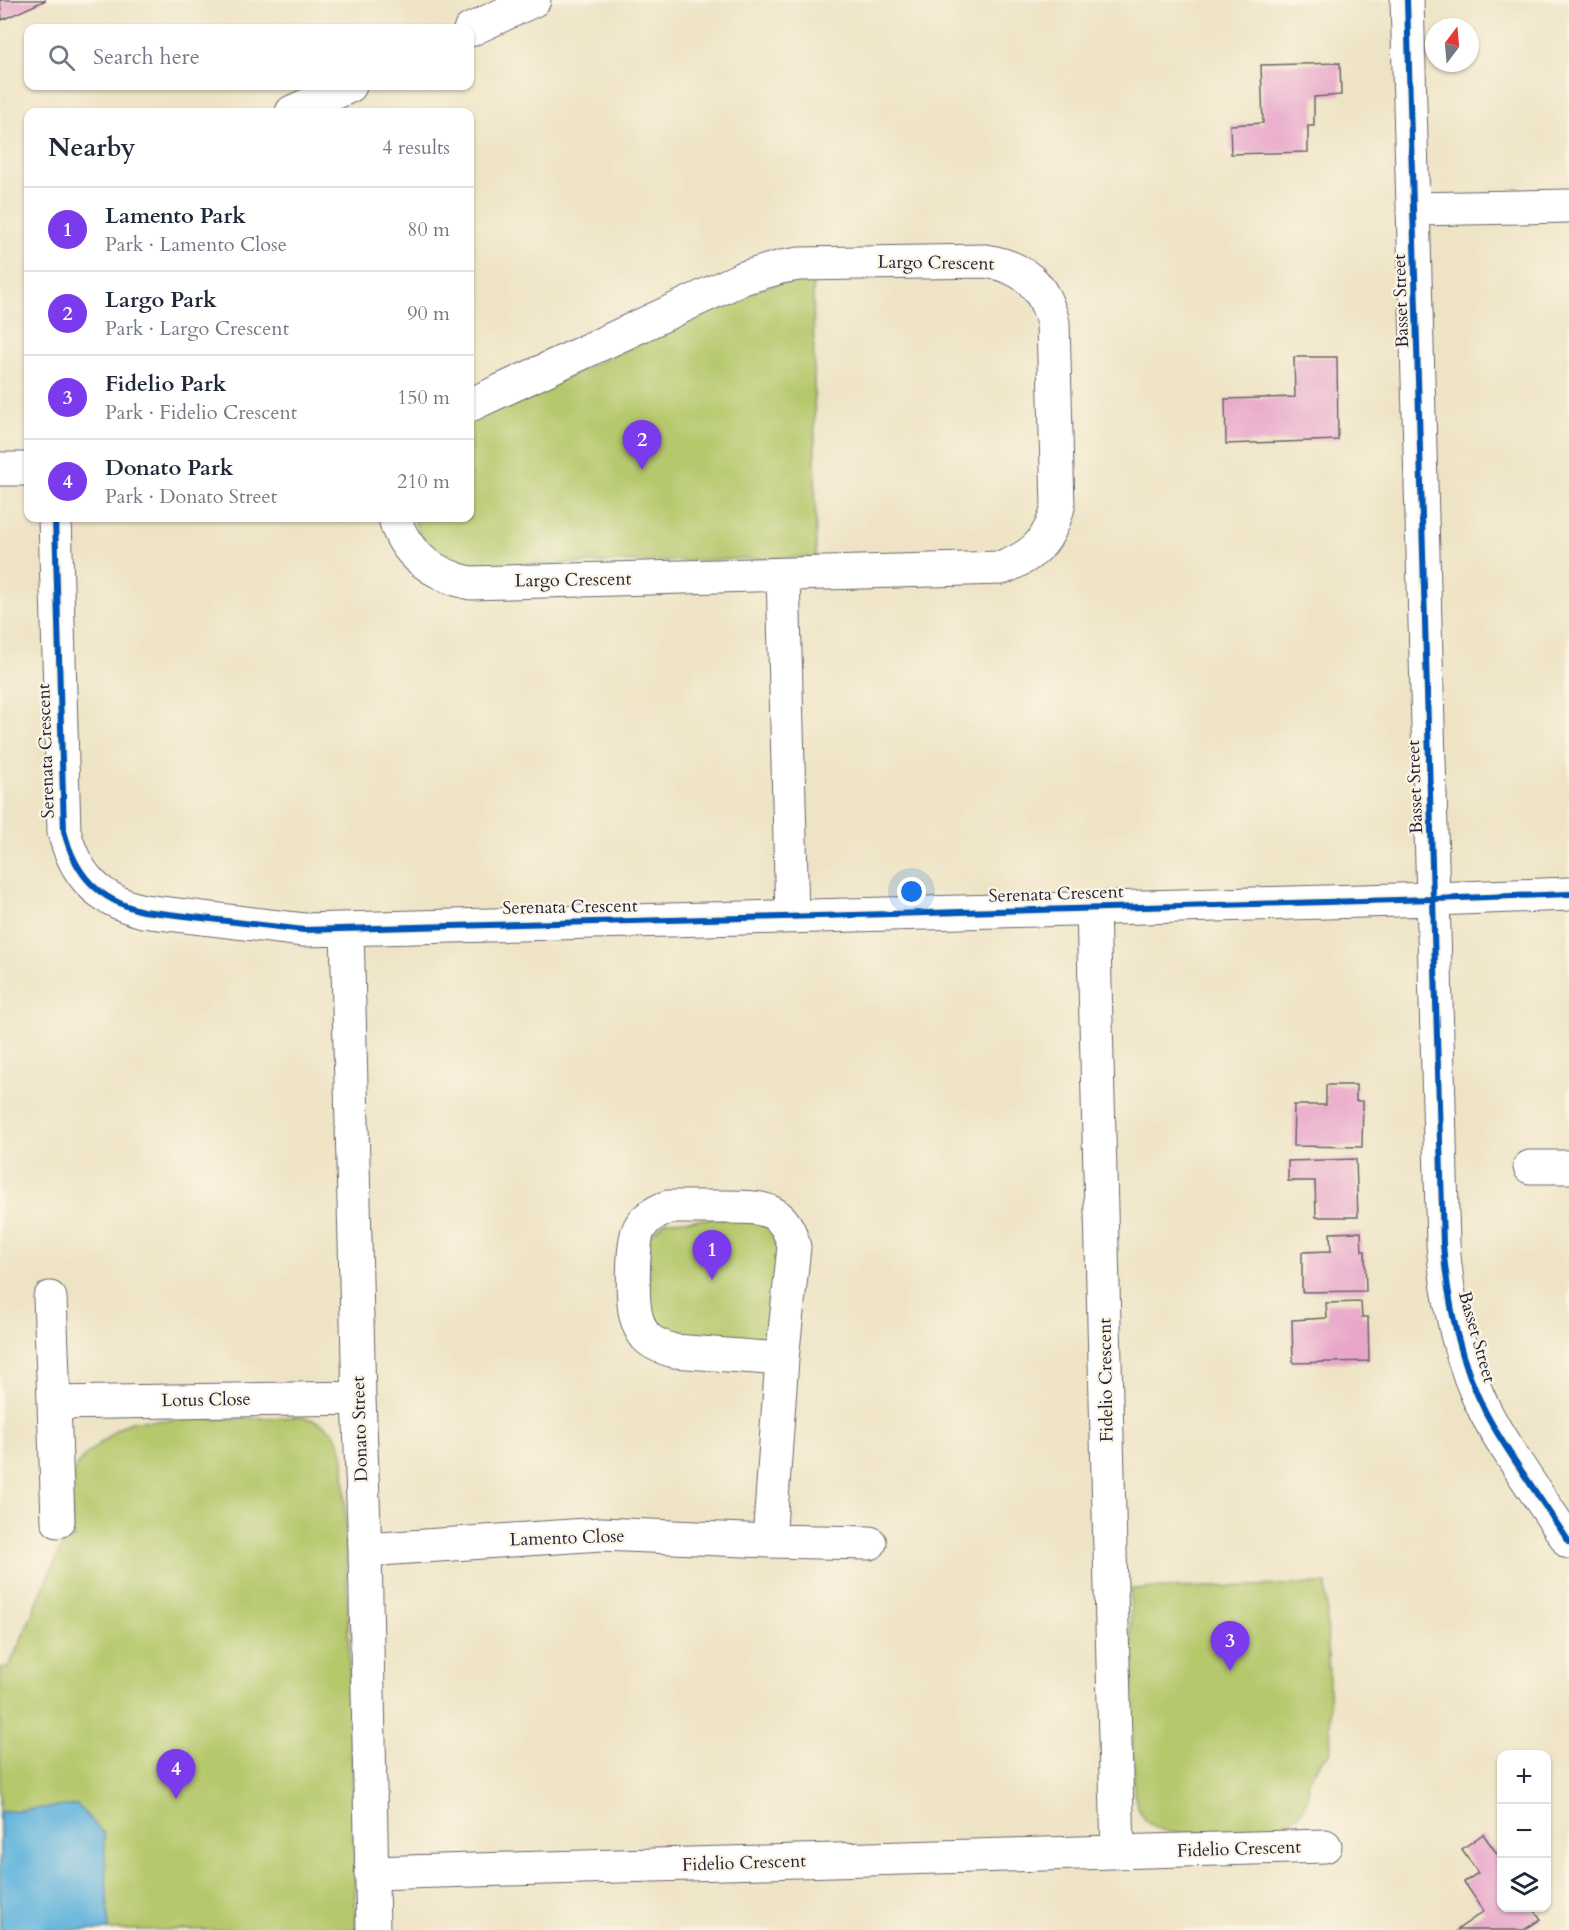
<!DOCTYPE html>
<meta charset="utf-8">
<style>
body{margin:0;font-family:Cardo,serif;background:#f6f6f7;color:#1f2937}
.controls{position:absolute;right:18px;bottom:18px;display:grid;overflow:hidden;border-radius:12px;box-shadow:0 2px 4px #0004}
.controls button{width:54px;height:54px;display:grid;place-items:center;padding:0;border:0;border-bottom:2px solid #e0e1e3;background:#fff;color:#1f2937;font:30px sans-serif}
.compass{position:absolute;left:1425px;top:18px;width:54px;height:54px;border-radius:50%;background:#fff;box-shadow:0 2px 4px #0004;rotate:16deg}
.you{position:absolute;left:912px;top:892px;width:21px;height:21px;margin:-15px;border:4px solid #fff;border-radius:50%;background:#1a73e8;box-shadow:0 0 0 9px #1a73e833}
.badge{display:grid;place-items:center;width:39px;height:39px;border-radius:50%;background:#7c3aed;color:#fff;font-size:20px;font-weight:700}
.pin{position:absolute;translate:-50% -50px;filter:drop-shadow(0 2px 3px #0008)}
.pin::after{content:'';position:absolute;top:32px;width:21px;height:18px;background:inherit;clip-path:polygon(0 0,100% 0,50% 100%)}
.list{margin:0;padding:0;list-style:none}
h2{display:flex;justify-content:space-between;align-items:center;height:78px;margin:0;padding:0 24px;font-size:26px}
h2 small{font-size:20px;font-weight:400;color:#747a83}
.list li{display:grid;grid-template-columns:39px 1fr auto;gap:18px;align-items:center;box-sizing:border-box;height:84px;padding:0 24px;border-top:2px solid #e0e1e3}
.list b{display:block;font-size:22px;white-space:nowrap}
.list p{margin:0;font-size:20px;white-space:nowrap;color:#747a83}
.list em{font-size:20px;font-style:normal;color:#747a83}
.icon{flex:none;width:33px;height:33px;fill:none;stroke:currentColor;stroke-width:2;stroke-linecap:round;stroke-linejoin:round}
.map{position:relative;flex:none;width:1569px;height:1930px;overflow:hidden}
.search{position:absolute;background:#fff;box-shadow:0 2px 4px #0004;left:24px;top:24px;width:450px;height:66px;display:flex;align-items:center;gap:15px;box-sizing:border-box;padding:0 21px;border-radius:12px;color:#747a83;font-size:22px}
.panel{position:absolute;background:#fff;box-shadow:0 2px 4px #0004;left:24px;top:108px;width:450px;height:414px;border-radius:12px}
.map>svg:first-child{display:block}
.green{fill:#b5c86c;stroke:#6c7554;stroke-width:1.5}
.water{fill:#61b3dc;stroke:#426a8c;stroke-width:1.5}
.building{fill:#e8a6ca}
.lines{fill:none;stroke-linecap:round;stroke-linejoin:round}
.street-casing{stroke:#69666b;stroke-width:35}
.street{stroke:#fff;stroke-width:33}
.cycleway-casing{stroke:#fcf5e5;stroke-width:10}
.cycleway{stroke:#0057b8;stroke-width:6}
.labels{text-anchor:middle;dominant-baseline:central;stroke-width:4.5;stroke-linejoin:round;paint-order:stroke}
.street-label{font-size:18px;fill:#22223b;stroke:#fcf5e5}
</style>
<div class="map">
<svg width="1569" height="1930" viewBox="0 0 1569 1930">
<rect width="100%" height="100%" fill="#fcf5e5"/>
<filter id="ink" filterUnits="userSpaceOnUse"><feTurbulence type="fractalNoise" baseFrequency=".0167" numOctaves="2"/><feDisplacementMap in="SourceGraphic" scale="12" xChannelSelector="R" yChannelSelector="G"/><feConvolveMatrix kernelMatrix="1 2 1 2 8 2 1 2 1" color-interpolation-filters="sRGB"/></filter>
<filter id="wash" filterUnits="userSpaceOnUse"><feTurbulence type="fractalNoise" baseFrequency=".008" numOctaves="4" result="noise"/><feDisplacementMap in="SourceGraphic" scale="24" xChannelSelector="R" yChannelSelector="G"/><feGaussianBlur stdDeviation="1.35" result="paint"/><feColorMatrix in="noise" values="0 0 0 0 0 0 0 0 0 0 0 0 0 0 0 0 0 1.4 0 .05"/><feComposite in="paint" operator="in"/></filter>
<g filter="url(#wash)">
<rect width="100%" height="100%" fill="#eee3c4"/>
<path class="green" d="M813 281 816 557 471 566C445 562 418 545 414 518H470V422L753 291 782 283Z
M754 1217 780 1235 770 1333 762 1340 754 1344 676 1341 649 1323V1236L666 1221Z
M301 1417C328 1422 340 1433 344 1460L356 1930H0V1668L9 1667 65 1539 74 1538C73 1520 68 1488 74 1472 79 1459 93 1449 103 1441 113 1432 121 1425 134 1421Z
M1326 1584 1331 1752C1324 1759 1313 1769 1310 1778 1307 1784 1309 1791 1307 1797 1302 1818 1285 1828 1265 1831 1246 1832 1227 1832 1208 1832 1171 1833 1143 1838 1134 1793L1130 1589Z"/>
<path class="water" d="M77 1805 104 1834 109 1930H0V1812Z"/>
<g id="blocks">
<path class="building" d="M0 0H46L2 20Z
M1340 63 1341 95 1314 97V126H1308V152L1231 154 1230 125 1263 123 1261 65Z
M1294 357H1337L1338 440 1226 444 1225 399 1295 397Z
M1326 1085H1356V1101H1363L1362 1147 1293 1146 1294 1105H1326Z
M1356 1159 1358 1217H1316L1315 1181H1288V1161Z
M1361 1232 1362 1251H1365L1366 1291 1302 1292V1252L1331 1251 1330 1233Z
M1361 1302 1362 1317H1368L1369 1361 1293 1363 1292 1320 1327 1318 1326 1303Z
M1483 1834 1502 1861V1908H1533L1541 1919 1524 1930H1457L1484 1911 1464 1882 1478 1873 1462 1849Z"/>
</g>
</g>
<g filter="url(#ink)">
<use href="#blocks" fill-opacity="0" stroke="#69666b" stroke-width="1.5"/>
<g class="lines">
<g class="street-casing">
<path id="street" d="M1407 0 1443 1244C1448 1309 1462 1375 1496 1431 1519 1469 1545 1505 1569 1542
M470 30 534 0
M292 112 350 86
M1413 209 1569 206
M0 469H28
M55 518 64 831C75 875 98 900 143 911L304 930 1434 899 1569 894
M395 518C404 555 435 575 470 583L1002 568C1035 555 1049 541 1058 507L1053 323C1044 285 1024 267 986 261L799 264 781 267 743 278 470 405
M783 575 792 916
M1093 908 1118 1852
M347 929 359 1398 365 1550 373 1930
M1530 1167H1569
M50 1298 54 1403 359 1398
M54 1403 58 1521
M769 1541 782 1359 794 1247C785 1206 761 1207 725 1207 706 1207 687 1207 668 1207 657 1211 645 1217 639 1229 632 1242 632 1301 636 1316 638 1324 641 1331 646 1337 654 1345 664 1348 674 1351L782 1359
M365 1550 601 1534 769 1541 870 1543
M371 1873 1325 1846"/>
</g>
<use href="#street" class="street"/>
<g class="cycleway-casing">
<path id="cycleway" d="M1407 0 1443 1244C1448 1309 1462 1375 1496 1431 1519 1469 1545 1505 1569 1542
M55 518 64 831C75 875 98 900 143 911L304 930 1434 899 1569 894"/>
</g>
<use href="#cycleway" class="cycleway"/>
</g>
</g>
<g class="labels">
<g class="street-label">
<text transform="translate(936 263) rotate(1)">Largo Crescent</text>
<text transform="translate(1401 301) rotate(-92)">Basset Street</text>
<text transform="translate(573 580) rotate(-1)">Largo Crescent</text>
<text transform="translate(46 751) rotate(-92)">Serenata Crescent</text>
<text transform="translate(1415 787) rotate(-92)">Basset Street</text>
<text transform="translate(1056 894) rotate(-2)">Serenata Crescent</text>
<text transform="translate(570 907) rotate(-1)">Serenata Crescent</text>
<text transform="translate(1477 1337) rotate(74)">Basset Street</text>
<text transform="translate(1106 1380) rotate(-91)">Fidelio Crescent</text>
<text transform="translate(206 1400) rotate(-1)">Lotus Close</text>
<text transform="translate(360 1429) rotate(-92)">Donato Street</text>
<text transform="translate(567 1538) rotate(-2)">Lamento Close</text>
<text transform="translate(1239 1849) rotate(-2)">Fidelio Crescent</text>
<text transform="translate(744 1863) rotate(-2)">Fidelio Crescent</text>
</g>
</g>
</svg>
<div class="controls">
<button>+</button>
<button>−</button>
<button><svg class="icon" aria-label="layers" viewBox="0 0 24 24"><path d="M12 4l9 5-9 5-9-5zM3 14l9 5 9-5"/></svg></button>
</div>
<svg class="compass" viewBox="-18 -18 36 36"><path d="M0-13l5 13h-10z" fill="#e53935"/><path d="M0 13l5-13h-10z" fill="#747a83"/></svg>
<div class="you"></div>
<div class="pin badge" style="left:712px;top:1280px">1</div>
<div class="pin badge" style="left:642px;top:470px">2</div>
<div class="pin badge" style="left:1230px;top:1671px">3</div>
<div class="pin badge" style="left:176px;top:1799px">4</div>
<div class="search"><svg class="icon" aria-label="search" viewBox="0 0 24 24"><circle cx="10" cy="10" r="6"/><path d="M15 15l6 6"/></svg>Search here</div>
<section class="panel">
<h2>Nearby<small>4 results</small></h2>
<ul class="list">
<li><span class="badge">1</span><div><b>Lamento Park</b><p>Park · Lamento Close</p></div><em>80 m</em></li>
<li><span class="badge">2</span><div><b>Largo Park</b><p>Park · Largo Crescent</p></div><em>90 m</em></li>
<li><span class="badge">3</span><div><b>Fidelio Park</b><p>Park · Fidelio Crescent</p></div><em>150 m</em></li>
<li><span class="badge">4</span><div><b>Donato Park</b><p>Park · Donato Street</p></div><em>210 m</em></li>
</ul>
</section>
</div>
